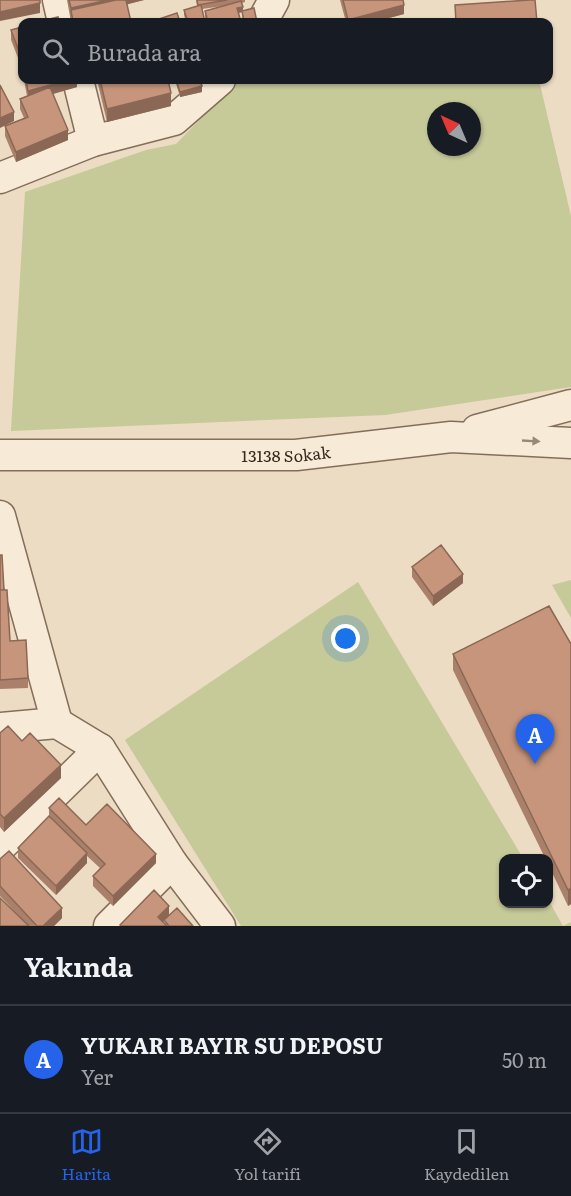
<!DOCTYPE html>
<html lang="tr">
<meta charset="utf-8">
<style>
body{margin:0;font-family:Literata,serif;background:#242831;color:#f1f3f6}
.controls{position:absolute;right:18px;bottom:18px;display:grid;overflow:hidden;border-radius:12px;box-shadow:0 2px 4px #0004}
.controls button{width:54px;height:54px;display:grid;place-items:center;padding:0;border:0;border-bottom:2px solid #363941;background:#171b24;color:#f1f3f6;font:30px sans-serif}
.compass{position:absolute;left:427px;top:102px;width:54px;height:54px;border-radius:50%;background:#171b24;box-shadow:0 2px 4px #0004;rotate:316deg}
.you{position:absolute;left:346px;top:639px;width:21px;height:21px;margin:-15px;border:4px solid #fff;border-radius:50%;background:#1a73e8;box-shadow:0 0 0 9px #1a73e833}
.badge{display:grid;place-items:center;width:39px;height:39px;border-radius:50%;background:#2563eb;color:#fff;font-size:20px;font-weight:700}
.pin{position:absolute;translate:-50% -50px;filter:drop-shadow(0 2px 3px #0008)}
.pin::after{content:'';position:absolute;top:32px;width:21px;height:18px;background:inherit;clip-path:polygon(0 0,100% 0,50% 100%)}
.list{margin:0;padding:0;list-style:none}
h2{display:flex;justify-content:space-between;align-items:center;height:78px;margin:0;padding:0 24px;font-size:26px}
h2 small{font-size:20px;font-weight:400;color:#9ea1a6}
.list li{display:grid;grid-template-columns:39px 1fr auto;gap:18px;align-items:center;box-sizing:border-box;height:108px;padding:0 24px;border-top:2px solid #363941}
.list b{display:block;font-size:22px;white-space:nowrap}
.list p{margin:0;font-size:20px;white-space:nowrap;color:#9ea1a6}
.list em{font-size:20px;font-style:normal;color:#9ea1a6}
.icon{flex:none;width:33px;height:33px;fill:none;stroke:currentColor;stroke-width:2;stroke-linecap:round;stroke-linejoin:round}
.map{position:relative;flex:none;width:571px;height:926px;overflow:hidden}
.search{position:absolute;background:#171b24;box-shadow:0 2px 4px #0004;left:18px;right:18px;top:18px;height:66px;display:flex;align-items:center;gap:15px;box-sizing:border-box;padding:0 21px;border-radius:12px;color:#9ea1a6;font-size:22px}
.sheet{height:186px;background:#171b24}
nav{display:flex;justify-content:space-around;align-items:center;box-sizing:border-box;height:84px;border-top:2px solid #363941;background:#171b24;font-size:16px;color:#9ea1a6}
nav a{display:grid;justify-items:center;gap:3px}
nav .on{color:#2563eb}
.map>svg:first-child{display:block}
.green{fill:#c6c998;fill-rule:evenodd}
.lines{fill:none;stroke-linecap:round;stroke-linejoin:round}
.minor-casing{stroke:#846e5b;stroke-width:33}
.minor{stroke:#f7ead6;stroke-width:30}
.wall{fill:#ab806a}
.shaded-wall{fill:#8b6856}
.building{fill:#c7957b;stroke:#8b6856;stroke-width:1.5}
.oneway{fill:#96897a}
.labels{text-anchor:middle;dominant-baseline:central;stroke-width:6;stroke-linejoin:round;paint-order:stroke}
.street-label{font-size:16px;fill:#35281e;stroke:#f3e7d2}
</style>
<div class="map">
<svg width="571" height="926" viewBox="0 0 571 926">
<rect width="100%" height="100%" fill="#ebdcc3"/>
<path class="green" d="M238 80H539L571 216V387L385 415 11 431 25 192 146 150 176 144ZM436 111H472V147H436Z
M571 580V618L552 585Z
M358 582 523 858H504V904H548L549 901 563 926 571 922V926H241L125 740Z"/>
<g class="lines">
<g class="minor-casing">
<g id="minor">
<path d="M58 0 63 22"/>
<path d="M262 22 274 0"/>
<path d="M78 80 93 141"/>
<path d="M0 178 93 141 174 120 220 80"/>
<path d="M477 430 571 405"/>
<path id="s1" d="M0 455H296L451 437 571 443"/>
<path d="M0 516 57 723"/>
<path d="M0 728 57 723 100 749 172 863 220 926"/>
<path d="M0 847 100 749"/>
<path d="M109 926 172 863"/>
</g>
</g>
<use href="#minor" class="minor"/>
</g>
<path class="wall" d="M67 0H144L127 4 131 22H71Z
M196 0H245V2L242 3 243 10 257 22H243L242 12 239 13 241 22H206L205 16V11L223 6 202 9 205 22H186L184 15V10L197 6Z
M340 0H403L404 14 374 22H346Z
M22 27V62L20 63 11 40V30Z
M24 80H77V87L53 94 68 140 16 162 5 136V126L24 118 20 109V99L27 96Z
M97 80H168L171 106 107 122Z
M175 80H200L202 92 180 97Z
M0 555 10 641 28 678V688L0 689Z
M412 567 463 583 433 606 412 577Z
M571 644V904L568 906 549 866V858H545L453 670V654Z
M0 733 22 741 61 778 4 832 0 827Z
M49 808 86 825 156 863 113 906 93 886V876L100 868 87 856V863L56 895 18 858V848L49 816Z
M0 859 62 918 54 926H0L23 920 0 896Z"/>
<path class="shaded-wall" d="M108 0H118L71 12V8Z
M125 0H144L125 5Z
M40 3V13L0 21V12Z
M404 5V14L374 22H348V20Z
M243 7V12L237 13V8Z
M22 53V62L20 63V54Z
M69 80H77V87L28 101V91Z
M202 86V92L180 97V92Z
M171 93V106L107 122V109Z
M14 112V121L0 128V118Z
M68 130V140L16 162V152Z
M463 574V583L433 606V596Z
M61 765V778L4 832V818Z
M87 853V863L56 895V886Z
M156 854V863L113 906V896Z
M571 888V904L568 906V890Z
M169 906V916L159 926 158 917Z
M62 908V918L54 926H43Z"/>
<path class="building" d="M0 0H40V3L0 12Z
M69 0H108L71 8Z
M116 0H126L131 22H73L71 10Z
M197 0H227L198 5Z
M343 0H403L404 5 348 20Z
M529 0H535L537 22H456L455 5Z
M241 1 243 7 237 8 241 22H208L205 11Z
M201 5 205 22H188L184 10Z
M254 8 257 22H244L242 11Z
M177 13 180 22H153V21Z
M58 17 60 22H38Z
M22 27V53L20 54 11 30Z
M26 80H69L28 91Z
M100 80H168L171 93 107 109Z
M176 80H200L202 86 180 92Z
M0 85 14 112 0 118Z
M50 87 68 130 16 152 5 126 28 117 20 99Z
M441 545 463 574 433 596 412 567Z
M0 555H2L4 590H0Z
M0 590H7L10 641 26 640 28 678 0 680Z
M549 606 571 644V888L568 890 453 654Z
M8 726 22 741 30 733 61 765 4 818 0 814V733Z
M59 798 86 825 107 804 156 854 113 896 93 876 105 864 49 808Z
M49 816 87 853 56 886 18 848Z
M9 851 62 908 43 926H37L0 886V859Z
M154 890 169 906 158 917 167 926H121L120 925Z
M0 898 29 926H0Z
M177 908 193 926H169L164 920Z"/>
<defs><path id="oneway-solid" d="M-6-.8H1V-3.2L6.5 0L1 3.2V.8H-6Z" transform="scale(1.5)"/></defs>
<use class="oneway" href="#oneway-solid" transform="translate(531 441) rotate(3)"/>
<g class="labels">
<g class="street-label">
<text stroke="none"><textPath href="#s1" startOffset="286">13138 Sokak</textPath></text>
</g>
</g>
</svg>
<div class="controls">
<button><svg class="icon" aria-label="locate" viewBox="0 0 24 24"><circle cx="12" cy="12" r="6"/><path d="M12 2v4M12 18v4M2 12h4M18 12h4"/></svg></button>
</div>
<svg class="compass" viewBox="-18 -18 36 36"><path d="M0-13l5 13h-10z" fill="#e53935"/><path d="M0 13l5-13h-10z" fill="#9ea1a6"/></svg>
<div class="you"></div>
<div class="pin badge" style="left:535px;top:764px">A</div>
<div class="search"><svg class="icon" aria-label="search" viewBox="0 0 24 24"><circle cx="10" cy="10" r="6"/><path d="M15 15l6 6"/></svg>Burada ara</div>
</div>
<section class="sheet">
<h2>Yakında<small></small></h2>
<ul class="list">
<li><span class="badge">A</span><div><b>YUKARI BAYIR SU DEPOSU</b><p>Yer</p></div><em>50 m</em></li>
</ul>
</section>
<nav>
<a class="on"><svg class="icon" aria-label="map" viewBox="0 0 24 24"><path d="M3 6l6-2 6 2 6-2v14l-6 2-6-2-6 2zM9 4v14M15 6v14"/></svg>Harita</a>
<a><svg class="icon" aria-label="directions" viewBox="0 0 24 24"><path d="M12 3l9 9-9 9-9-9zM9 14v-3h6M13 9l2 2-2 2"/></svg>Yol tarifi</a>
<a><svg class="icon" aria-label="saved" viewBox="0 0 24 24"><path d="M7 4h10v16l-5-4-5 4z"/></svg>Kaydedilen</a>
</nav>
